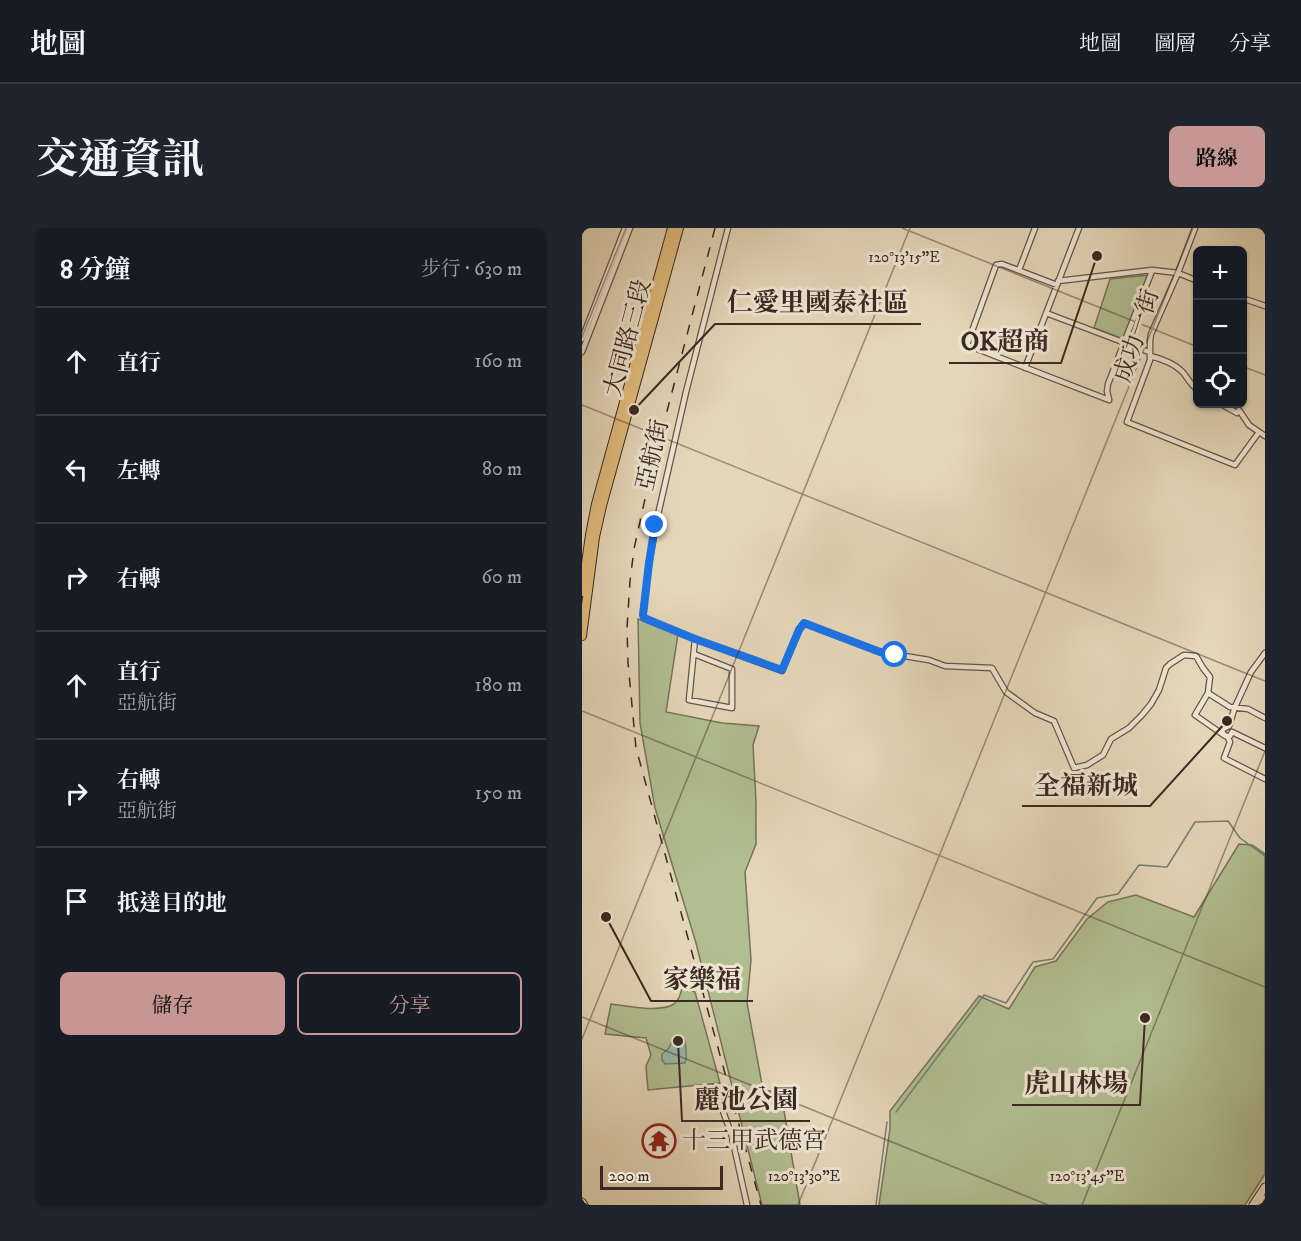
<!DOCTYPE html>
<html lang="zh-TW">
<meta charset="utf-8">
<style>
body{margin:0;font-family:"IM FELL DW Pica","Noto Serif TC",serif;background:#20242c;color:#f1f3f6}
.controls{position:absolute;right:18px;top:18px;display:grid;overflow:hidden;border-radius:9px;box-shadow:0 2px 4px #0004}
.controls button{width:54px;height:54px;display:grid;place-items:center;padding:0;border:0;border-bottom:2px solid #363941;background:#171b24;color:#f1f3f6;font:30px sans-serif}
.scale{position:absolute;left:18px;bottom:15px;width:123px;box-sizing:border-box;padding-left:6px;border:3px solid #3b2923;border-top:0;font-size:16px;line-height:21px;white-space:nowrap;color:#3b2923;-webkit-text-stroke:4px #ede4d1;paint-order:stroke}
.stop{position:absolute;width:18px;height:18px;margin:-14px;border:4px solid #1a73e8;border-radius:50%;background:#fff}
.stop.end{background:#1a73e8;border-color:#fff;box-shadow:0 2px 6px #0008}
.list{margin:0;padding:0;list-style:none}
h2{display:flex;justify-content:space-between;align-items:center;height:78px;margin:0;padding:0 24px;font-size:26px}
h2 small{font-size:20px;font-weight:400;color:#9ea1a6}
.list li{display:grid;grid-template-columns:39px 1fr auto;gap:18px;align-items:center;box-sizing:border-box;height:108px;padding:0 24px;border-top:2px solid #363941}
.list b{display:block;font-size:22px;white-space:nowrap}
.list p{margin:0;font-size:20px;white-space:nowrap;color:#9ea1a6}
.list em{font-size:20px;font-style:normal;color:#9ea1a6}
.actions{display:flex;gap:12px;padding:18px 24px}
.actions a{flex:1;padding:14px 0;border:2px solid #c59692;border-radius:9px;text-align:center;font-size:21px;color:#c59692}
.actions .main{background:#c59692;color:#111}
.icon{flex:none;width:33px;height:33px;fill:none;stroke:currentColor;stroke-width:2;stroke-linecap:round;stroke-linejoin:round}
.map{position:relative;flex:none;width:683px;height:977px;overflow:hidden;border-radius:9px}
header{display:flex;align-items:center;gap:36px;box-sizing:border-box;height:84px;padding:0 30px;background:#171b24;border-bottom:2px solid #363941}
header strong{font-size:28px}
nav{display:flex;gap:33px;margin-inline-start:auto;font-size:21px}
.intro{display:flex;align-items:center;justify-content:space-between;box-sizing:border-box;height:144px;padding:0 36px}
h1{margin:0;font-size:42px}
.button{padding:15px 27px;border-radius:9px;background:#c59692;color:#111;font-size:21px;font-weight:700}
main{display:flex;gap:36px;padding:0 36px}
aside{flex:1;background:#171b24;border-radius:9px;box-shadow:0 2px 4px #0004}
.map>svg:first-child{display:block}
.green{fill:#b1be91;stroke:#76745a;stroke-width:1.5}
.water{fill:#96b9ab;stroke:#727f75;stroke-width:1.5}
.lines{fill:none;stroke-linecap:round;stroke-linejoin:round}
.stream{stroke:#727f75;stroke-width:1.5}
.street-casing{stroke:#655448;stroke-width:7}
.secondary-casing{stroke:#3b2923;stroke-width:9}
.primary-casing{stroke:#3b2923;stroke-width:10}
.street{stroke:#ede4d1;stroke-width:4.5}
.secondary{stroke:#ede4d1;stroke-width:7}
.primary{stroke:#e2bb7c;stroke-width:8}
.rail{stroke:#3b2923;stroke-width:1.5;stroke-dasharray:10 10;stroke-linecap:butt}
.route{stroke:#1a73e8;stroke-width:8}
.ticks{fill:none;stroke:#3b2923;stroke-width:1.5;stroke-opacity:0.45}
.labels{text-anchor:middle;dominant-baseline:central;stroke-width:6;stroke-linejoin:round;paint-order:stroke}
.street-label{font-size:24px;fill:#3b2923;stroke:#ede4d1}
.poi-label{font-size:24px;fill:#3b2923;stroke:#ede4d1;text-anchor:start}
.ticks-label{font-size:15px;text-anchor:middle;fill:#3b2923;stroke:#ede4d1;stroke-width:6;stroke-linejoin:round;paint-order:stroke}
.leader{fill:none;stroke:#3b2923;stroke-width:2}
.callout-dot{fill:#3b2923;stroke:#ede4d1;stroke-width:2}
.callout-label{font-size:26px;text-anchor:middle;font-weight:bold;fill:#3b2923;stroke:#ede4d1;stroke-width:6;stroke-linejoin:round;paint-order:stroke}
</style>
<header>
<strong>地圖</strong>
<nav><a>地圖</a><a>圖層</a><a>分享</a></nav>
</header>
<div class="intro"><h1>交通資訊</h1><a class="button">路線</a></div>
<main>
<aside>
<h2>8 分鐘<small>步行 · 630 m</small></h2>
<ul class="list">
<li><svg class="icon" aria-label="ahead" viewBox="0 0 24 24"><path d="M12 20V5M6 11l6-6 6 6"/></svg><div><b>直行</b></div><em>160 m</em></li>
<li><svg class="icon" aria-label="left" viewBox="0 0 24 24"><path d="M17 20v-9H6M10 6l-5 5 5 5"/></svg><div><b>左轉</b></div><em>80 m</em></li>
<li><svg class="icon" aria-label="right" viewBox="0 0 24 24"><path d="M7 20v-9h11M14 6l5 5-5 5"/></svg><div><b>右轉</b></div><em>60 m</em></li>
<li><svg class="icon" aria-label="ahead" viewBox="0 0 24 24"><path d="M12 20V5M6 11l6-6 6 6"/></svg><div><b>直行</b><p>亞航街</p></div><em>180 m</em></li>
<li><svg class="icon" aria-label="right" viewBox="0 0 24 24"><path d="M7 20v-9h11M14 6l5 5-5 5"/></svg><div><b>右轉</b><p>亞航街</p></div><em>150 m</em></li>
<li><svg class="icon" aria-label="arrive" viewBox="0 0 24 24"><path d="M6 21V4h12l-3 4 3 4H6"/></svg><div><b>抵達目的地</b></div></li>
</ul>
<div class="actions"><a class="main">儲存</a><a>分享</a></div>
</aside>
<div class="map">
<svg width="683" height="977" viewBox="0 0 683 977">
<rect width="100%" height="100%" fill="#e4d6b8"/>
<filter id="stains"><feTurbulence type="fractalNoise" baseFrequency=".00333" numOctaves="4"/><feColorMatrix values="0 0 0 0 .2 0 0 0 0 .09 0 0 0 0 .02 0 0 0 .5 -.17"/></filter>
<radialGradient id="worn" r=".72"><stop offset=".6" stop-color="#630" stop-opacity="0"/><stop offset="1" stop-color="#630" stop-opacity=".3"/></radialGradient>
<path class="green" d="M566 47 541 111 512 100 528 51Z
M56 391 96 406 84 484 140 495 177 498 171 517 174 574V616L163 644 169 732 165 775 181 862 199 865 218 977H180L114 715 73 580 58 495Z
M657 616 670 617 683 626V946L663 977H297L308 901V883L397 768 427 781 453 739 474 733 505 691 526 674 554 667 612 689Z
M100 759 113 764 138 855 66 862 64 838 69 827 64 810 23 806 29 776C44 778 78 785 92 776 97 772 99 766 100 759Z"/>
<path class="water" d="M98 809C105 813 103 816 104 823 104 827 105 829 103 835L83 836 80 832V826L86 821 91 812Z"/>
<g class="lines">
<path class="stream" d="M314 884 402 767 424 775 451 734 471 731 515 670 536 666 557 637 585 639 613 594 646 593 658 610 683 628
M294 977 305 894"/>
<g class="street-casing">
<path id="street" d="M146 0 104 164 75 291 67 335 61 387 62 390 113 411 200 443 217 401 222 395 298 424 347 432 363 438 410 440 424 464 453 485 472 493 492 540 505 537 521 527 529 511 547 500 560 487 569 476 577 462 584 440 588 436 602 427 614 428 621 440 628 449 626 465 613 487 643 508H648L650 504 683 520
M613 0 596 45 569 106 568 113V132L545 194 653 237 677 204
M437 42 453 0
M476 53 570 42 596 45 616 53
M475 57 420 36 414 37 385 117 527 172
M660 70 683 78
M464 85 567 124
M0 111 43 0
M0 124 48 0
M568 128C580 131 595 136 603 147 607 153 610 158 616 162
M443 140 497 0
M527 172 525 163 526 156 570 43
M639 176 655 185 657 182 667 197 683 208
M112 426 150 441V480L107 472 113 411
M626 465 648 479 666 481 683 490
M643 507 640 504 641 501 647 498 653 479 669 444 683 425
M645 508 648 514 642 530 683 551
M132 859 149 905 165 977"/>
</g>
<g class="secondary-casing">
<path id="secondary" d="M0 974 2 977
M671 977 683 959
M679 977 683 971"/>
</g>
<g class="primary-casing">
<path id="primary" d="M0 364 8 307 14 276 90 0
M0 408 13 309 20 278 97 0"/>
</g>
<use href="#street" class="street"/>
<use href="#secondary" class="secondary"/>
<use href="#primary" class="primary"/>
<path class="rail" d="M133 0 68 248 52 321 48 353 45 400 46 435 54 520 179 977"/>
</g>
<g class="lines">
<path class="route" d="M73 297 67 335 61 387 62 390 113 411 200 442 217 402 222 395 298 424 313 427"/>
</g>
<path class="ticks" d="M320 0 616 119M0 109 44 0M660 138 683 147M0 177 683 453M0 483 683 759M0 789 466 977M0 811 328 0M216 977 611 0M500 977 683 523"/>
<defs>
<g id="temple-ring" transform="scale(1.725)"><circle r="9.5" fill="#ede4d1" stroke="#8f2418" stroke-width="1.5"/><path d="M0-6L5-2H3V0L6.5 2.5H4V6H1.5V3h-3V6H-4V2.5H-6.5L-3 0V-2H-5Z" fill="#8f2418"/></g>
</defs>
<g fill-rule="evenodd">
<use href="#temple-ring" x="77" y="913"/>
</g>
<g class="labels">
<g class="street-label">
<text transform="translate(555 108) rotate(-72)">成功一街</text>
<text transform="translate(46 110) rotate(-75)">大同路三段</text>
<text transform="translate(71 227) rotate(-77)">亞航街</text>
</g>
<g class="poi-label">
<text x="100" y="913">十三甲武德宮</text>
</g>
</g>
<g class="ticks-label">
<text x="322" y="34">120°13'15"E</text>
<text x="222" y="953">120°13'30"E</text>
<text x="505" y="953">120°13'45"E</text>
</g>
<path class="leader" d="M52 182L133 96H339M515 28L479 135H367M645 493L568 578H440M24 689L69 773H171M563 790L558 877H430M96 813L100 893H228"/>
<g class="callout-dot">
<circle cx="52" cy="182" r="6"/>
<circle cx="515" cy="28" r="6"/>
<circle cx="645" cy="493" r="6"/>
<circle cx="24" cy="689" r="6"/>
<circle cx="563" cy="790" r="6"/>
<circle cx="96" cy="813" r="6"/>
</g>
<g class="callout-label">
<text x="236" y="83">仁愛里國泰社區</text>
<text x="423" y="122">OK超商</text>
<text x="504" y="566">全福新城</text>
<text x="120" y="760">家樂福</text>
<text x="494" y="864">虎山林場</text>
<text x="164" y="880">麗池公園</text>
</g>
<rect width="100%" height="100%" filter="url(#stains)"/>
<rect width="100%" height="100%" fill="url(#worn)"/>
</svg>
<div class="controls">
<button>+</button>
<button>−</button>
<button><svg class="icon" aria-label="locate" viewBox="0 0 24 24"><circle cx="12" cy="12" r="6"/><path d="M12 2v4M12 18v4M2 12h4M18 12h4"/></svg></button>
</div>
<div class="scale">200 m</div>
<div class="stop" style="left:313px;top:427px"></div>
<div class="stop end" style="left:73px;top:297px"></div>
</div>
</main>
